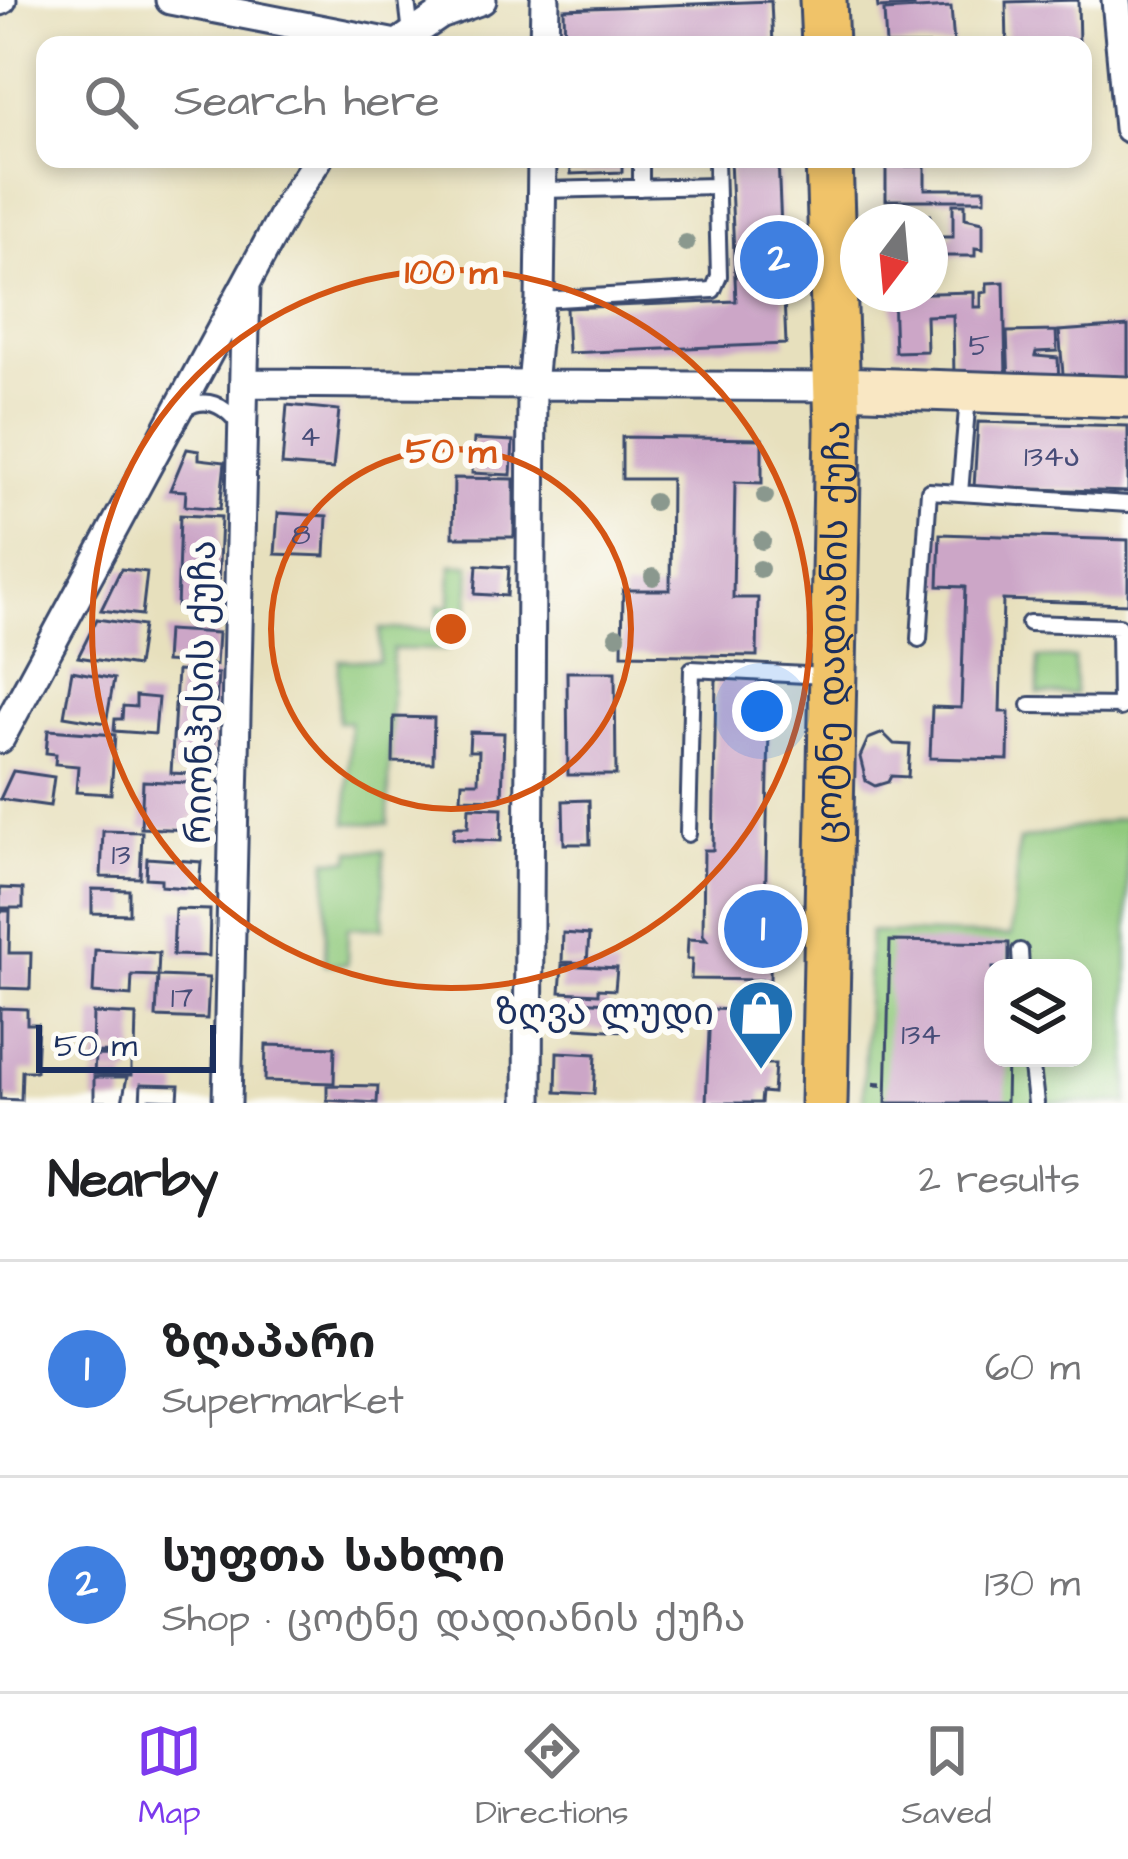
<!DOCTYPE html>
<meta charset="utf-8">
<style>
body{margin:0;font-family:"Architects Daughter","Noto Sans Georgian",sans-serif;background:#f2f2f2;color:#202124}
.controls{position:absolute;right:36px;bottom:36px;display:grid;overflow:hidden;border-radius:24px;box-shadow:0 6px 18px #0003}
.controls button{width:108px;height:108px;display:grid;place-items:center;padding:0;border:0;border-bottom:3px solid #e0e0e0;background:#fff;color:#202124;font:60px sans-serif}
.compass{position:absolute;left:840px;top:204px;width:108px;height:108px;border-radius:50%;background:#fff;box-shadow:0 6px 18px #0003;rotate:196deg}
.scale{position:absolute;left:36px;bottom:30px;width:180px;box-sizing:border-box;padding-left:12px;border:6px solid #1b2f5e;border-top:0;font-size:33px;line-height:42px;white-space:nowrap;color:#1b2f5e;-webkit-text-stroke:9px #fdfcf7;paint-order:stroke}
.you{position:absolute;left:762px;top:711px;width:42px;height:42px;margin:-30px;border:9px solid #fff;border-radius:50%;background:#1a73e8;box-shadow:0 0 0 18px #1a73e833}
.badge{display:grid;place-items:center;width:78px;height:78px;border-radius:50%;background:#7c3aed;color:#fff;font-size:39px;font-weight:700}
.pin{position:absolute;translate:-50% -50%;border:6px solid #fff;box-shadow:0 3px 12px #0006}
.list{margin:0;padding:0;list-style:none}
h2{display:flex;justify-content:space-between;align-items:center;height:156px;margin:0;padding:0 48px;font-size:51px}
h2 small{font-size:39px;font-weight:400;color:#757577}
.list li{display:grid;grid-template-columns:78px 1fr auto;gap:36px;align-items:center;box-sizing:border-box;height:216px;padding:0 48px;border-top:3px solid #e0e0e0}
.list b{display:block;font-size:45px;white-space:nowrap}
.list p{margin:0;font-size:39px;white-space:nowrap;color:#757577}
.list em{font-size:39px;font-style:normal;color:#757577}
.icon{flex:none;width:66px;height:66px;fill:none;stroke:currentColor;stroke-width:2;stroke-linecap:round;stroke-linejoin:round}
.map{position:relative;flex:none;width:1128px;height:1103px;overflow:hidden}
.search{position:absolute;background:#fff;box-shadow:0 6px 18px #0003;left:36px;right:36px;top:36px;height:132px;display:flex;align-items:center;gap:30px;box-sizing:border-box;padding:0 42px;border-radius:24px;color:#757577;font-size:45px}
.sheet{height:588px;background:#fff}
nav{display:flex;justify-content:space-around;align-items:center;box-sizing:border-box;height:168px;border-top:3px solid #e0e0e0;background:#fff;font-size:33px;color:#757577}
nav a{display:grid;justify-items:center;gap:6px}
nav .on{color:#7c3aed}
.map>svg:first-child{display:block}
.green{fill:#91ca7e;stroke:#567c6e;stroke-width:3;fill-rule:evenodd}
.building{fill:#cca6c7}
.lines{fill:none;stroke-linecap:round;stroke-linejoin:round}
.lane-casing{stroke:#3a4a6c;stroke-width:20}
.street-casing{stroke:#3a4a6c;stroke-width:33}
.secondary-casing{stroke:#3a4a6c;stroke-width:45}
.primary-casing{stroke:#3a4a6c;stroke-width:51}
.path{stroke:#3a4a6c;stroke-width:4.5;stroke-dasharray:9 9;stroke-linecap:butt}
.lane{stroke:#fff;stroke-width:14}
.street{stroke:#fff;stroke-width:27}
.secondary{stroke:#f9e7c3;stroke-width:39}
.primary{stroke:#f0c369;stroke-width:45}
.tree{fill:#8a988e}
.ring{fill:none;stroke:#d45514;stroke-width:6}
.labels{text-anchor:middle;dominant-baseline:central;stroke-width:12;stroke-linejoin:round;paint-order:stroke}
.number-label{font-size:30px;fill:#474d78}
.street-label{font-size:36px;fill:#1b2f5e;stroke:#fdfcf7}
.poi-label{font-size:36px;fill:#1b2f5e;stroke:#fdfcf7;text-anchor:end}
.centre{fill:#d45514;stroke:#fdfcf7;stroke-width:6}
.ring-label{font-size:36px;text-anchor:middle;font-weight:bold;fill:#d45514;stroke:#fdfcf7;stroke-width:12;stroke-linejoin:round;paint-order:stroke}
</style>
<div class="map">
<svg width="1128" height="1103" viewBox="0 0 1128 1103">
<rect width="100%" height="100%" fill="#fdfcf7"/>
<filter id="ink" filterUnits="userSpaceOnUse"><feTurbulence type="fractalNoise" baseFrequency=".00833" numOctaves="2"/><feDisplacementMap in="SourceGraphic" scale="24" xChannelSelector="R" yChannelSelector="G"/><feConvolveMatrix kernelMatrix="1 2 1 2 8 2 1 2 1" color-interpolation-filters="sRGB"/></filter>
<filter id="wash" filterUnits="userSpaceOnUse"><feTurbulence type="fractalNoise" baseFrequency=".004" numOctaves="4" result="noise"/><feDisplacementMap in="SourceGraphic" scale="48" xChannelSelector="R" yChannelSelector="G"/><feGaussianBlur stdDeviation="2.7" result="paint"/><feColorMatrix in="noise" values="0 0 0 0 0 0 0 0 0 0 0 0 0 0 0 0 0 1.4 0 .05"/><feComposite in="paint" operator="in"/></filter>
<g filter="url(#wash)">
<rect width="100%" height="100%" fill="#e7e0bd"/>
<path class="green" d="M451 565H470L468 628H447L446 650 393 649 388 824 347 823 350 722H338L339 660 379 661 380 629 437 630 438 606H450Z
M1038 658H1074L1075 694H1038Z
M1128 817V1103H863L870 932 1011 936 1019 840ZM993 968H1083V1058H993Z
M351 851H384L383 928H348L347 964H325L327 860H350Z"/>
<g id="blocks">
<path class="building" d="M877 0H913L914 6 878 8Z
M1078 0 1079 45H1007L1006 2Z
M771 1 773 45H565L564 9Z
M951 7 954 45H886L884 11Z
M570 159H622V172L571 174Z
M730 159H778L786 344 568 353 566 308 736 301Z
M886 166H925V189H985V200H886Z
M953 204H965V218L983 222V249L975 248V256H940V269H930V237H953Z
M910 215H930V222H910Z
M1004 282 1006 377 954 378 953 315 926 316 927 351 895 352 893 294 974 292V307H981V293L987 292V283Z
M1128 326V379L1064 384 1059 331Z
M1056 331 1057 351 1036 352 1035 356 1058 358 1059 386 1009 384 1007 332Z
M287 405 339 410 333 469 282 465Z
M978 422 1128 426V492L974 487Z
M622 437 762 439V483L735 482 733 598H758L757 656 622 654 623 590H670L671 479H622Z
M474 439 513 441 511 475 472 473Z
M187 449 199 451V459L225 462 220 509 185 506 186 491 170 490Z
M454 478 514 479V537H453Z
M278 513 327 516 325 556 275 554Z
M180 515 221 517 217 613 177 611Z
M940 534 1128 540V604L1003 600 1000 712H1009L1008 760 930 758 932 707 961 708 965 587 938 586Z
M477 565 509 567 507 596 475 594Z
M121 569 147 572 142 615 101 610Z
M97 619 143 626 137 666 78 657Z
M167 630 218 633 216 665 165 662Z
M72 671 114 679 106 723 64 716Z
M177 671 218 674 212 775 171 773Z
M567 672H615L616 775H568Z
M716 679 770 680 765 917H771L770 980 691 979 692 959H687L688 939 707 940 703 935 704 850H713Z
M136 696 158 698 155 734 114 731 115 719H122L123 706 136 707Z
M394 717 434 718 433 763 393 762Z
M48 730 115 735 111 794 76 792 78 766 55 764 56 754 46 753Z
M470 732 504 733 502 799 461 798 462 782H478L479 751H469Z
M883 733 894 744 910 745 908 777 891 776 888 782 875 786 866 781 860 757 868 739Z
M13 771 54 777 50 806 0 799Z
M143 781 210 784 208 818H191V830L141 828Z
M589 800 590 844H564L563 801Z
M469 807 502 808 501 841 453 839 454 827H468Z
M103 831 142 832 140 878 101 877Z
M147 858 201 862 199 889 161 886V879L146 878Z
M0 888 23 889V908H0Z
M92 889 129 890V914L92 913Z
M175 909 210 910 209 956 173 955Z
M0 911H10L9 953H31L30 989 0 988Z
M563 933 589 935 587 963 562 962Z
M890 941 1009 943V968H993V1058H1007L1006 1103H886Z
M95 950 159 953 158 976 132 975 131 996 93 993Z
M562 965 617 968 615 990 598 989V994L560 992Z
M158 976 209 978 207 1019 156 1017Z
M562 1000 608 1003V1014H624L623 1031 561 1027Z
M0 1008 27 1009V1024H38L36 1071H22L21 1100 0 1099Z
M710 1009 762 1011V1017H772L771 1048 766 1047 765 1064H775L773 1093 762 1092 761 1103H706Z
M93 1013 136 1015 135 1053 92 1052Z
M266 1045 335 1047 334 1083 265 1081Z
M557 1052 596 1054 594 1094 556 1092Z
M95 1055 131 1056V1075L94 1074Z
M94 1077H127L122 1102H94Z
M141 1084 179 1085 178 1100 150 1099V1103H140Z
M327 1085 378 1086 377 1103 327 1100Z"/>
</g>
</g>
<g filter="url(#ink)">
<use href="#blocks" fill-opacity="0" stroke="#3a4a6c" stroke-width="3"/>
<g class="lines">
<g class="lane-casing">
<path id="lane" d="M407 0 411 34
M641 188V159
M542 190 716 186
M540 300 713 290 719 276 716 159
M186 408C206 396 224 405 238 423
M960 493 968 397
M1029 623 1119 626 1120 708
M919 639 929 491 1128 504
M1030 705 1128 706
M688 834 692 669 824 676
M1020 951 1021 968
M1031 1058 1036 1103"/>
</g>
<g class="street-casing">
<path id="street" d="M170 0 396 44
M1116 0 1128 128
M0 1 2 0
M396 45 440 15 482 0
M544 45 545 0
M245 383 838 387
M0 739 290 202 318 159
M227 1103 246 284
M528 1103 532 385 540 300 542 159"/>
</g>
<g class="secondary-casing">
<path id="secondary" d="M838 387 1128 397"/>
</g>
<g class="primary-casing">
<g id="primary">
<path d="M823 0 825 45"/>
<path id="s1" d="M824 1103 838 429 829 159"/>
</g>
</g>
<path class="path" d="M873 1084 887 1085"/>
<use href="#lane" class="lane"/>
<use href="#street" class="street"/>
<use href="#secondary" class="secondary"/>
<use href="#primary" class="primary"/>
</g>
<g class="tree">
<circle cx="686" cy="243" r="9"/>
<circle cx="765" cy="496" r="9"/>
<circle cx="654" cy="502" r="9"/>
<circle cx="762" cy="541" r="9"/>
<circle cx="760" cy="569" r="9"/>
<circle cx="653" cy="577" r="9"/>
<circle cx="617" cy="636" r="9"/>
</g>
</g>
<g class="ring">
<circle cx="451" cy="629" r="180"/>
<circle cx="451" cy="629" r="359"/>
</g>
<defs>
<g id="shop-pin" transform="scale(3.45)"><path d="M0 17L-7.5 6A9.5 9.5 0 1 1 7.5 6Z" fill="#1f6fb2" stroke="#fdfcf7"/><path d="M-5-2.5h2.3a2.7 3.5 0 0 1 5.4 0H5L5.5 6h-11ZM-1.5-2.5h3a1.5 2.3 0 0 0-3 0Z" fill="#fff"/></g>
</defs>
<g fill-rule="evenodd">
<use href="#shop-pin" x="761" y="1013"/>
</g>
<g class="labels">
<g class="number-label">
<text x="979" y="346">5</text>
<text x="310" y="437">4</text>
<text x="1052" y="457">134ა</text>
<text x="301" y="535">8</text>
<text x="121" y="855">13</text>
<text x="182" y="998">17</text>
<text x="921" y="1035">134</text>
</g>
<g class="street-label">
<text stroke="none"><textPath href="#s1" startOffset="471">ცოტნე დადიანის ქუჩა</textPath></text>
<text transform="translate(202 692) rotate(-89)">რიონჰესის ქუჩა</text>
</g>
<g class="poi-label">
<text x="714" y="1013">ზღვა ლუდი</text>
</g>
</g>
<circle cx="451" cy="629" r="18" class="centre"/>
<g class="ring-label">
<text x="451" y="283">100 m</text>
<text x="451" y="462">50 m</text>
</g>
</svg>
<div class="controls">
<button><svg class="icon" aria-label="layers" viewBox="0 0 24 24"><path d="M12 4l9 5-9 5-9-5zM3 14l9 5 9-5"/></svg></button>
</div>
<svg class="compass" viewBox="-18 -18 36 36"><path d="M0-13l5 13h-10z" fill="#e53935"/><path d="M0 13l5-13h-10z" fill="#757577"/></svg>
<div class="scale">50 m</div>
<div class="you"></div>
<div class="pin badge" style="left:763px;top:929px;background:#3f7fe0">1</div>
<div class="pin badge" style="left:779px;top:260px;background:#3f7fe0">2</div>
<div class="search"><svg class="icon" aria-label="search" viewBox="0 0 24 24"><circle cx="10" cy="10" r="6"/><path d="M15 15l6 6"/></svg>Search here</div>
</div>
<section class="sheet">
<h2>Nearby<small>2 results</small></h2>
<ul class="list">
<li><span class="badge" style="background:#3f7fe0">1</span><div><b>ზღაპარი</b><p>Supermarket</p></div><em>60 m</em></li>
<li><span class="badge" style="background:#3f7fe0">2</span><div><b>სუფთა სახლი</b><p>Shop · ცოტნე დადიანის ქუჩა</p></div><em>130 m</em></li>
</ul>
</section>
<nav>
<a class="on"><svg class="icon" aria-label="map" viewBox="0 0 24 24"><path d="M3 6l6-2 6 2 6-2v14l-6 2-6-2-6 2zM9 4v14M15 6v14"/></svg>Map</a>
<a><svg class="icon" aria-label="directions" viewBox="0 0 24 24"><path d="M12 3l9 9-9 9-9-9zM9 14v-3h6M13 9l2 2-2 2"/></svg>Directions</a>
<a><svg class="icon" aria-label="saved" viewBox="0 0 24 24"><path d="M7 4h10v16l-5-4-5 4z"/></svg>Saved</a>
</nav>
